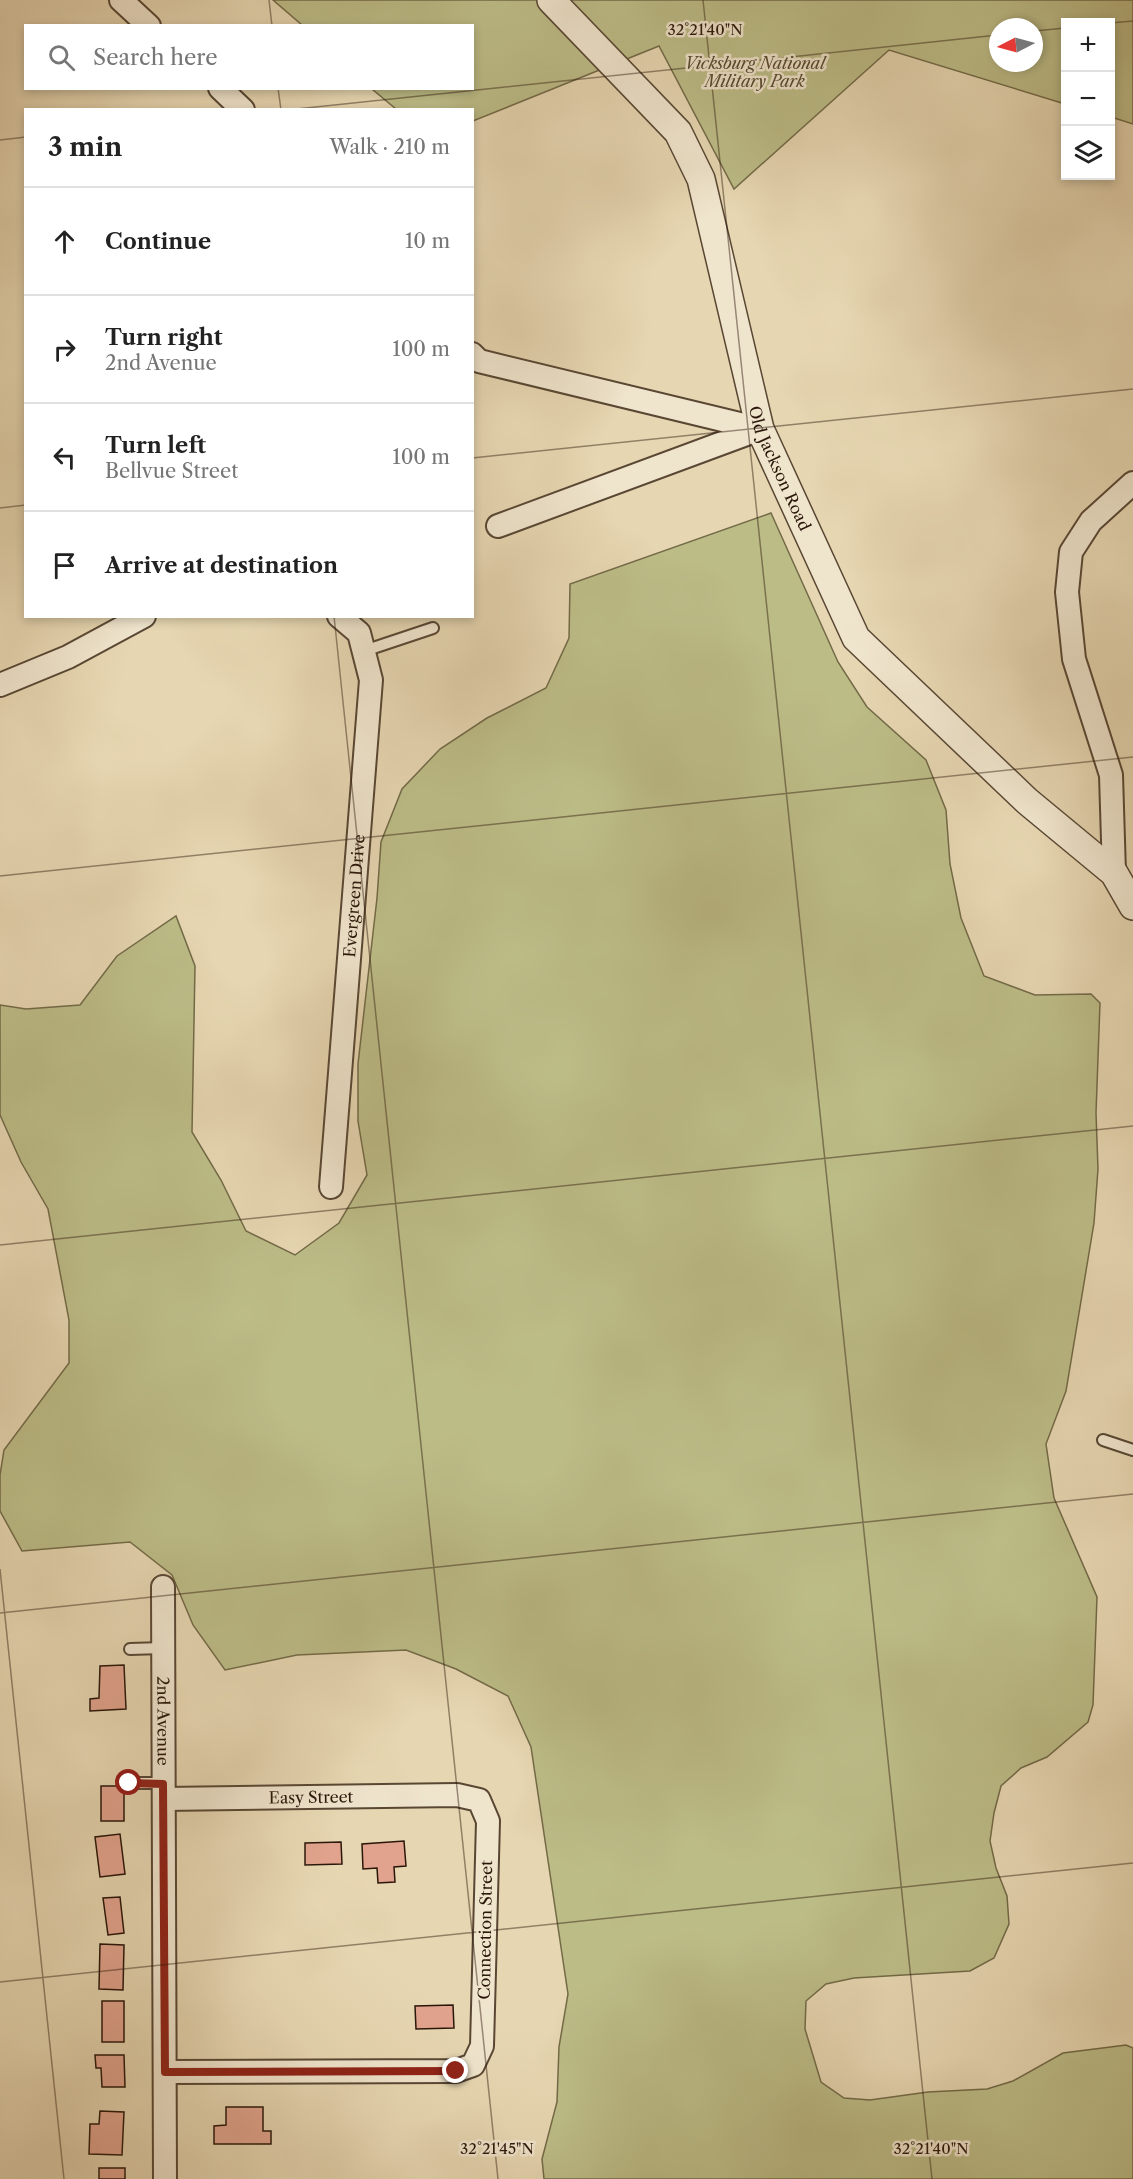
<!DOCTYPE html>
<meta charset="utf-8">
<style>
body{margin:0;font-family:"Libre Caslon Text",serif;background:#f6f6f6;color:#222}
.controls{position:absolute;right:18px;top:18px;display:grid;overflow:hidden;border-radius:0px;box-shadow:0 3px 9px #0003}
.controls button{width:54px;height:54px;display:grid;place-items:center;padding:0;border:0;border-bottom:2px solid #e0e0e0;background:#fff;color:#222;font:30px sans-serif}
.compass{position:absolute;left:989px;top:18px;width:54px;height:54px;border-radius:50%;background:#fff;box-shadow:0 3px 9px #0003;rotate:264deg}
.stop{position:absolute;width:18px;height:18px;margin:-14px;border:4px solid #8f2418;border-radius:50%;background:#fff}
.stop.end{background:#8f2418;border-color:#fff;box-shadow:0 2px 6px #0008}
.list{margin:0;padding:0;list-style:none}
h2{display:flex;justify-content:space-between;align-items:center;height:78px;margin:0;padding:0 24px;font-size:26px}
h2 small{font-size:20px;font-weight:400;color:#767676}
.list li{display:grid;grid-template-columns:39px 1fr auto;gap:18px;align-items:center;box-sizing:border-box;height:108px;padding:0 24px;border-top:2px solid #e0e0e0}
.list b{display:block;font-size:22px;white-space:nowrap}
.list p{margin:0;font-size:20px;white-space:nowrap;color:#767676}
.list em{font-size:20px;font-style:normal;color:#767676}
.icon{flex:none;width:33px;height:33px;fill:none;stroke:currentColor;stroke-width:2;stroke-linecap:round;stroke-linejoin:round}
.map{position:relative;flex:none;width:1133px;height:2179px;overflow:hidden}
.search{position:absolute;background:#fff;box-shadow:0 3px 9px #0003;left:24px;top:24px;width:450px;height:66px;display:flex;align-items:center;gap:15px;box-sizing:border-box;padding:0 21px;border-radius:0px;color:#767676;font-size:22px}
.panel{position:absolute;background:#fff;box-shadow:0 3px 9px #0003;left:24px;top:108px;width:450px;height:510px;border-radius:0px}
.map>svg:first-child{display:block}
.green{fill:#bcbc87;stroke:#736a48;stroke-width:1.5;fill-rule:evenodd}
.building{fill:#e1a38d;stroke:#2a170a;stroke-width:1.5}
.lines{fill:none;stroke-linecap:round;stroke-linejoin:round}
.service-casing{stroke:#594734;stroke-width:14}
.minor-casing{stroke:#594734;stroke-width:26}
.tertiary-casing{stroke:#594734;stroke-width:30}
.service{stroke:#efe4cc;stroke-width:10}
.minor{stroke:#efe4cc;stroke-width:22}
.tertiary{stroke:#efe4cc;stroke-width:27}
.route{stroke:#8f2418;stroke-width:8}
.ticks{fill:none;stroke:#2a170a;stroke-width:1.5;stroke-opacity:0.45}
.labels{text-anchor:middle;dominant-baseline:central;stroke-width:5;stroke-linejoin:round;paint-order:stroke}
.park-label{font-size:16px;font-style:italic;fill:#564930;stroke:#efe4cc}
.street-label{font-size:16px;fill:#2a170a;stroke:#efe4cc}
.ticks-label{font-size:15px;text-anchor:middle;fill:#2a170a;stroke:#efe4cc;stroke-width:5;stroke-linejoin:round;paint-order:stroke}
</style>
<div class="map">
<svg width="1133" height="2179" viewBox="0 0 1133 2179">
<rect width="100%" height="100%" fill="#e6d6b1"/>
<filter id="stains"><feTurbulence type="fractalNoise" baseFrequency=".00333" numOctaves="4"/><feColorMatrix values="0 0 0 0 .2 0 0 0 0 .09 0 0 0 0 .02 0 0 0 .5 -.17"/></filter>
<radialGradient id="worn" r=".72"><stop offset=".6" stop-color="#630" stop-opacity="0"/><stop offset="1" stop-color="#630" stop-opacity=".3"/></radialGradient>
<path class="green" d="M273 0H1133V124L1111 117 1110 22H1066L1065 104 889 50 734 189 659 46 473 121 472 110 396 109 372 89 472 88V26L302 25ZM998 27H1034V63H998Z
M771 513 838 662 867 707 926 760 946 810 950 864 961 918 984 976 1035 995 1091 994 1100 1003 1096 1113 1098 1169 1094 1223 1066 1391 1046 1444 1054 1498 1097 1597 1093 1705 1088 1722 1047 1757 1021 1768 1001 1786 994 1813 990 1841 996 1868 1007 1896 1009 1924 994 1958 970 1971 854 1978 826 1984 806 2001 805 2029 821 2082 844 2098 870 2100 928 2092 987 2089 1013 2081 1063 2053 1126 2045 1133 2048V2179H544L542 2159 557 2102 559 2047 568 1994 531 1747 508 1696 456 1669 406 1650 297 1655 225 1670 193 1625 172 1575 130 1542 22 1551 0 1511V1475L4 1450 69 1363V1320L48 1209 21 1162 0 1115V1005L26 1009 80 1005 117 956 176 916 195 966 192 1132 221 1180 246 1231 295 1255 339 1223 367 1175 358 1121V1064L377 898 381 842 402 789 440 749 487 718 546 688 569 638 570 584Z"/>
<path class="building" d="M124 1665 126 1709 90 1711V1699L99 1698 100 1666Z
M101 1786H124V1821H101Z
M120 1834 125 1874 100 1877 95 1837Z
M404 1841 406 1866 394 1867 395 1882 378 1883 377 1868 363 1869 362 1844Z
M341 1842 342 1864 305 1865V1843Z
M120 1897 124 1933 108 1935 103 1898Z
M100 1944 124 1945 123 1990 99 1989Z
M102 2001H124V2042H102Z
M453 2005 454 2028 416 2029 415 2006Z
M95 2055H124L125 2087H102L101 2068H96Z
M226 2107H263V2131H271V2144H214V2126L226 2125Z
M100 2111 124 2112 122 2155 89 2154 90 2124H99Z
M99 2168H125V2179H99Z"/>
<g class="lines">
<g class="service-casing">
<path id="service" d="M364 651 433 628
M1103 1440 1133 1450
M130 1649 163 1648
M129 1783H163"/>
</g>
<g class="minor-casing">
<g id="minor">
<path d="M121 0 149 26"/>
<path d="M220 88 243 110"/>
<path d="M472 354 479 361 760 429"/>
<path d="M498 526 760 429"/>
<path d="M0 685 68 657 144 616"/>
<path d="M1114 873 1111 775 1074 659 1067 592 1071 552 1091 521 1133 483"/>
<path id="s1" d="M331 1187 371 680 359 633 339 616"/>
<path id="s2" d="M163 1587 165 2179"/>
<path id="s3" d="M164 1799 457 1795 479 1800 488 1821 482 2046 473 2065 456 2071 165 2072"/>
</g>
</g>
<g class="tertiary-casing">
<g id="tertiary">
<path id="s4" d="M551 0 678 132 701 179 760 429 856 638 1027 801 1114 873 1133 906"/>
</g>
</g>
<use href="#service" class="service"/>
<use href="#minor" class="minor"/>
<use href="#tertiary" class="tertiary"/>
</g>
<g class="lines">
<path class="route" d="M129 1783 163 1784 165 2072 456 2071"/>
</g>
<path class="ticks" d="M269 0 272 26M703 0 932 2179M1110 23 1133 21M1034 31 1066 28M278 88 281 110M287 110 998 35M0 140 26 137M472 458 1133 389M0 508 26 505M334 616 498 2179M0 876 1133 757M0 1245 1133 1126M0 1569 64 2179M0 1613 1133 1494M0 1982 1133 1863"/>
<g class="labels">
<g class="park-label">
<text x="755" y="63">Vicksburg National<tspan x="755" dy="18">Military Park</tspan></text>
</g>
<g class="street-label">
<text stroke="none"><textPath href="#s4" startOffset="536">Old Jackson Road</textPath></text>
<text stroke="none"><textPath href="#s1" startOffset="292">Evergreen Drive</textPath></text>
<text stroke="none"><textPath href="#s2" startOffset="134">2nd Avenue</textPath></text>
<text stroke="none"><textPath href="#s3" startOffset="147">Easy Street</textPath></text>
<text transform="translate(485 1930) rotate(-89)">Connection Street</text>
</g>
</g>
<g class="ticks-label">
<text x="705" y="35">32°21'40"N</text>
<text x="497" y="2154">32°21'45"N</text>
<text x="931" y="2154">32°21'40"N</text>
</g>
<rect width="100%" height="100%" filter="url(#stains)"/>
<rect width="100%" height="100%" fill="url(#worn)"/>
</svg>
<div class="controls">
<button>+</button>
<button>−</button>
<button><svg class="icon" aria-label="layers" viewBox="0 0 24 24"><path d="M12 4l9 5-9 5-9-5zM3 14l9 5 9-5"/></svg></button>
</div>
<svg class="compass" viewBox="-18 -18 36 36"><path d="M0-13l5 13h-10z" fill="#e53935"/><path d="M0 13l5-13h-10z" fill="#767676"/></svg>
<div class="stop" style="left:129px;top:1783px"></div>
<div class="stop end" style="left:456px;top:2071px"></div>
<div class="search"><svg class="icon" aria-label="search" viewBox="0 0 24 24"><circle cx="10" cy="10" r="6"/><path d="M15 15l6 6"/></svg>Search here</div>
<section class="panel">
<h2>3 min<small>Walk · 210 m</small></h2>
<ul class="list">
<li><svg class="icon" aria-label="ahead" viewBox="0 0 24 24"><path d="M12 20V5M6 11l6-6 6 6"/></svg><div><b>Continue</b></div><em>10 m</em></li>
<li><svg class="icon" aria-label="right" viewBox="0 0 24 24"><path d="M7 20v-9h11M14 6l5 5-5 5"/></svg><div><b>Turn right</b><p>2nd Avenue</p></div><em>100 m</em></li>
<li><svg class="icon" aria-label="left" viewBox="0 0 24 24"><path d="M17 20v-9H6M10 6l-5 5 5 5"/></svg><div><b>Turn left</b><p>Bellvue Street</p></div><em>100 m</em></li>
<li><svg class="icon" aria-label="arrive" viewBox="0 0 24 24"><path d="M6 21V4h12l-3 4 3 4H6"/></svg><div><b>Arrive at destination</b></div></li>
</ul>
</section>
</div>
